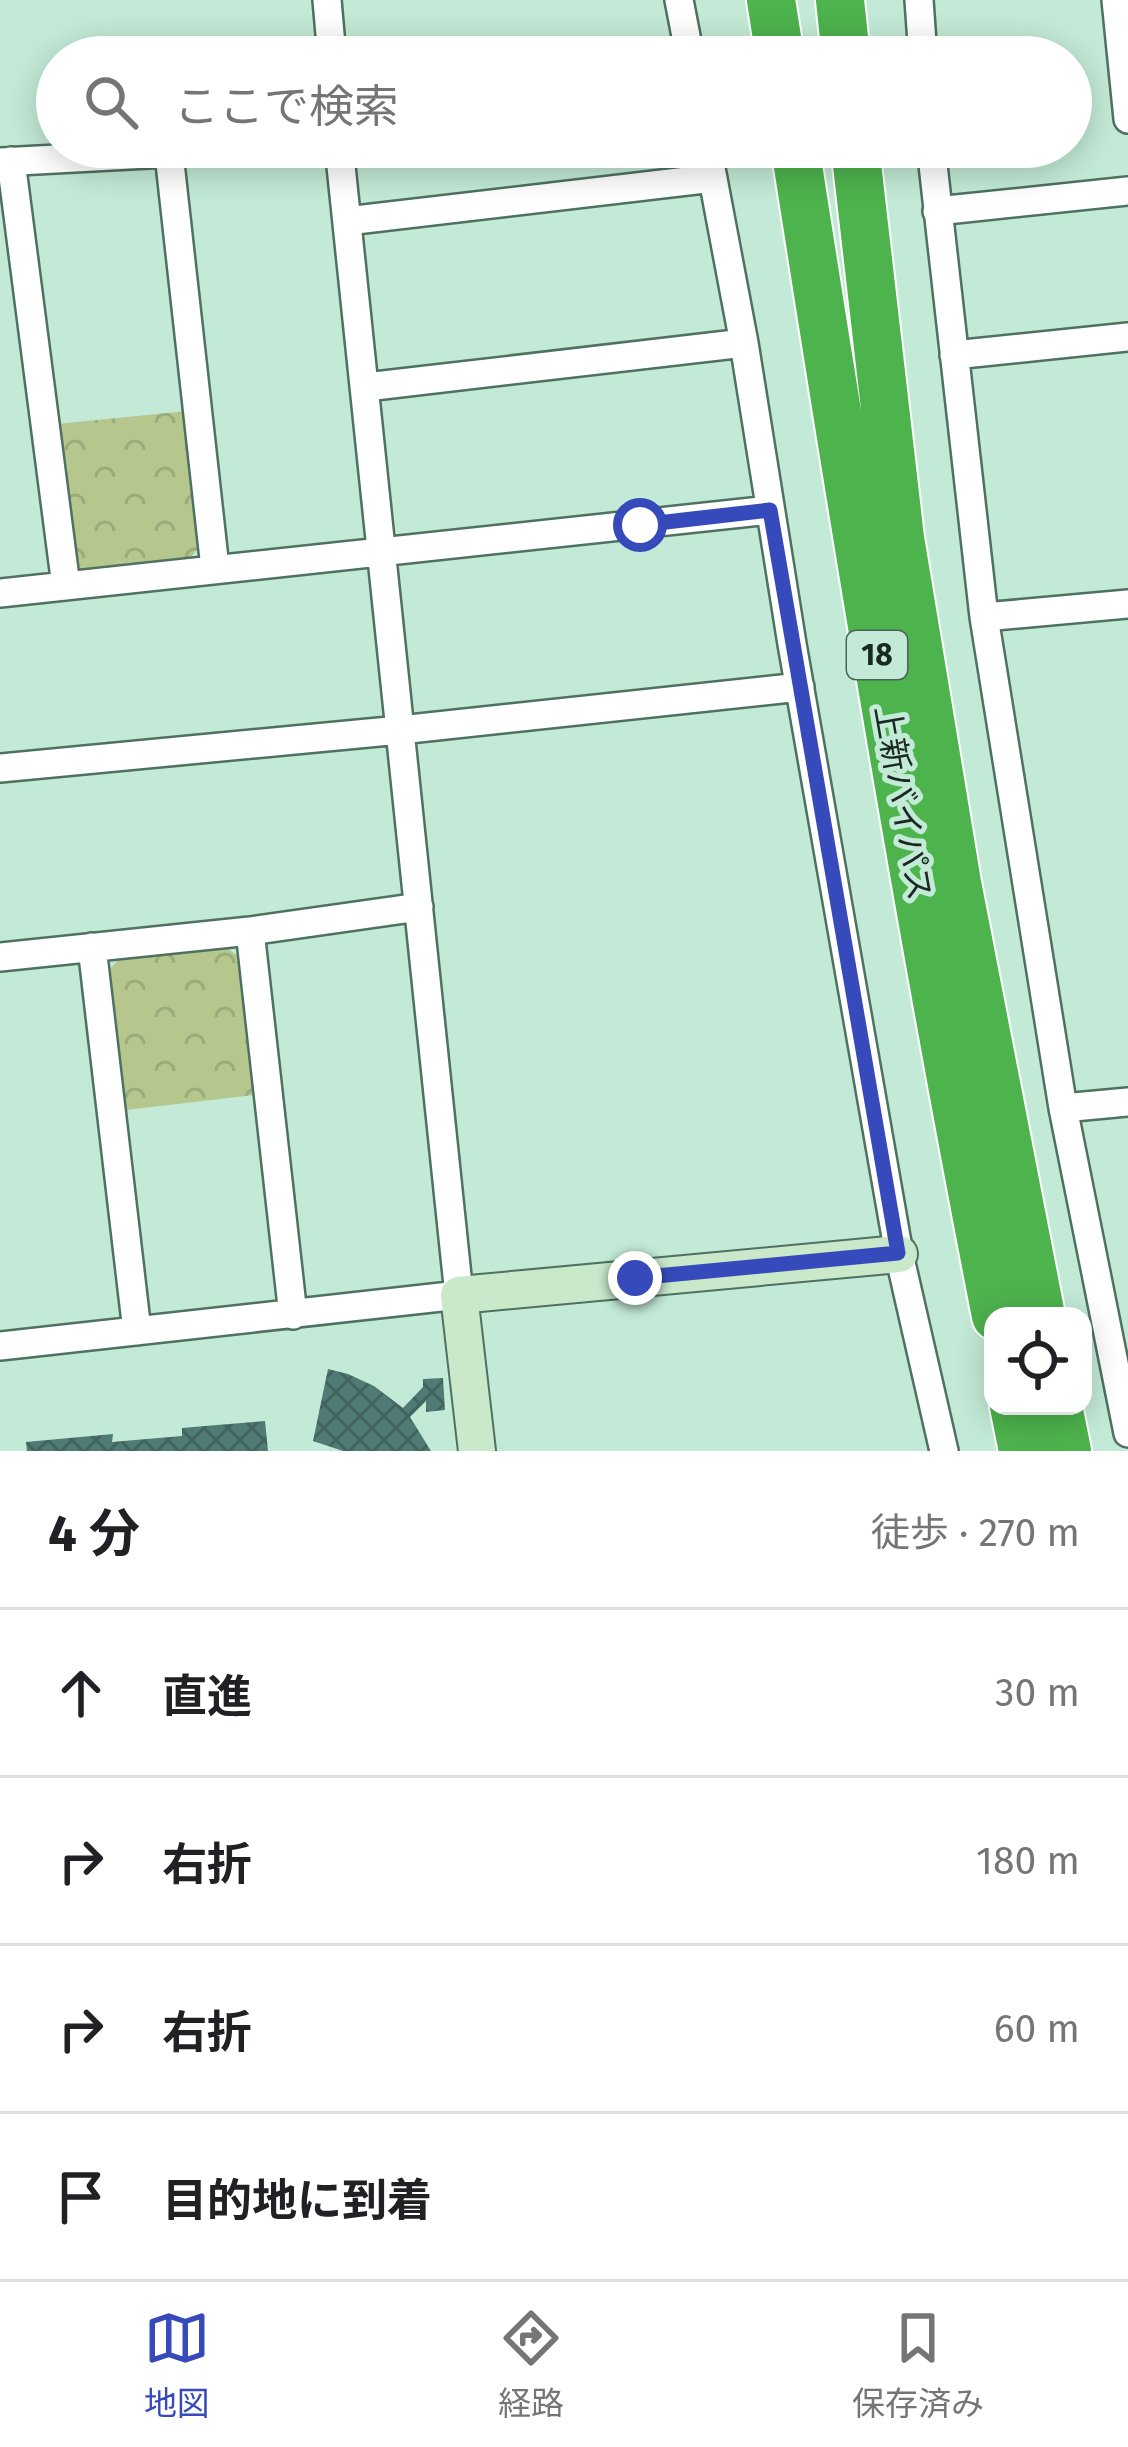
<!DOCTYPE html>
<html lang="ja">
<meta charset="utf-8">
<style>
body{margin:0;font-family:"Fira Sans","Noto Sans JP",sans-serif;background:#f6f6f6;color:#202124}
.controls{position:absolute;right:36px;bottom:36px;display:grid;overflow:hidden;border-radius:24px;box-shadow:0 6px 30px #0003}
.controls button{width:108px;height:108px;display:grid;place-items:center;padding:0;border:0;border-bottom:3px solid #e0e0e0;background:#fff;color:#202124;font:60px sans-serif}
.stop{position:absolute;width:36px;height:36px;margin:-27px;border:9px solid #364abc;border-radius:50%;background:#fff}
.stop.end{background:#364abc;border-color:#fff;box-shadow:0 3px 12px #0008}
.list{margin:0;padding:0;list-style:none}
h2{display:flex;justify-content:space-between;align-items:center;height:156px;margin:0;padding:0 48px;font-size:51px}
h2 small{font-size:39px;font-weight:400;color:#757577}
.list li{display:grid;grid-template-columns:78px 1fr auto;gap:36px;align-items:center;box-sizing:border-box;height:168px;padding:0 48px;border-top:3px solid #e0e0e0}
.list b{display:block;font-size:45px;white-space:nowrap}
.list em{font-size:39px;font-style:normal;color:#757577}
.icon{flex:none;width:66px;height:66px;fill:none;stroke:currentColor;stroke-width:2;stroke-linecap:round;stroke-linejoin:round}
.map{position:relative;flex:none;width:1128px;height:1451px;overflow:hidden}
.search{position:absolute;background:#fff;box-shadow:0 6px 30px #0003;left:36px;right:36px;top:36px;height:132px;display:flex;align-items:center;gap:30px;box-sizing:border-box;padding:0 42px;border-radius:66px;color:#757577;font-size:45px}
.sheet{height:828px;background:#fff}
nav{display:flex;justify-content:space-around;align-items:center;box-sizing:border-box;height:168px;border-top:3px solid #e0e0e0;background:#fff;font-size:33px;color:#757577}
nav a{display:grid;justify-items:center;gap:6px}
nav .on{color:#364abc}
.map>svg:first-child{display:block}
.park{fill:url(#park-crowns)}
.building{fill:url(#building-cross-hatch)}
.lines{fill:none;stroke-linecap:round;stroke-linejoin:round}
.street-casing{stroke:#4e7161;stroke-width:32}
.secondary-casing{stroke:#4e7161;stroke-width:40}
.highway-casing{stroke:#fff;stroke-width:52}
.street{stroke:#fff;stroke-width:27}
.secondary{stroke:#cae8ca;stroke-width:36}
.highway{stroke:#4db34d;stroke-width:48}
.route{stroke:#364abc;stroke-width:15}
.labels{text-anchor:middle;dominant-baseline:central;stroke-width:10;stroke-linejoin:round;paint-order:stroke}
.shield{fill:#c3ead7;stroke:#4c6258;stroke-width:3}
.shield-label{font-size:30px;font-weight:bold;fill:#192821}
.street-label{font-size:33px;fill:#192821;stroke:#c3ead7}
</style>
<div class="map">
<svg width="1128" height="1451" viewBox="0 0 1128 1451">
<defs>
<pattern id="park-crowns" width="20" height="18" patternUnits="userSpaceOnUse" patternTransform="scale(3)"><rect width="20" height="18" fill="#b5c78d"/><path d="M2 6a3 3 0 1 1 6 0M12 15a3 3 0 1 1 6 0" fill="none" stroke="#9bab79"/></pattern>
<pattern id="building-cross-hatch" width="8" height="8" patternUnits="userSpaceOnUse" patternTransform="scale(3)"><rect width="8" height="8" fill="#507a74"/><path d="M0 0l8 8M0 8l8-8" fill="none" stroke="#42645f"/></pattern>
</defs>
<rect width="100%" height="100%" fill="#c3ead7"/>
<path class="park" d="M187 411 200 546 191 557 79 572 70 561 57 424Z
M227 948 238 956 254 1095 126 1110 109 970 119 959Z"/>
<path class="building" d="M328 1369 348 1374 374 1386 403 1408 423 1387V1379L443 1378 445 1410 426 1412V1401L410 1417 431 1451H343L313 1441Z
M265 1421 268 1451H27L26 1442 113 1434 112 1442 182 1436V1428Z"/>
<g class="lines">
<g class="street-casing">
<path id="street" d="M327 0 332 57
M679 0 690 57
M919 0 923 57
M1116 0 1128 119
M707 147 744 343 792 644 899 1254 944 1451
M931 147 984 617
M169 154 215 568
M11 161 66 586
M0 162 278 147
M937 211 1128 191
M347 221 713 178
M954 355 1128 337
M366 387 744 343
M0 593 770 510
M1128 604 984 617 1063 1108 1128 1433
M0 768 400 730 800 687
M250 931 293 1315
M92 947 137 1331
M0 957 250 931 419 907
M1063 1108 1128 1102
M0 1346 459 1295 339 147"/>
</g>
<g class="secondary-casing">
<path id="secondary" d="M477 1451 459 1295 899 1254"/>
</g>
<g class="highway-casing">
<path id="highway" d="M771 0 780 57
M840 0 846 57
M795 147C856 537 920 928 996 1316
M855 147 900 538 957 883 1041 1316
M1014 1406 1023 1451
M1058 1406 1067 1451"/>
</g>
<use href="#street" class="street"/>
<use href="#secondary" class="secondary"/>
<use href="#highway" class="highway"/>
</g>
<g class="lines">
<path class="route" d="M635 1278 898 1253 770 510 640 525"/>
</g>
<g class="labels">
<rect class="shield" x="847" y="631" width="60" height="48" rx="9"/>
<g class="shield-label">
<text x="877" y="655">18</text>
</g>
<g class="street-label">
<text transform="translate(903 803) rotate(80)">上新バイパス</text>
</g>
</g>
</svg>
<div class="controls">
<button><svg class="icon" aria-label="locate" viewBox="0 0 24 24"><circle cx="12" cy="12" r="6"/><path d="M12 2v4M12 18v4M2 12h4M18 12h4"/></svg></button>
</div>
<div class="stop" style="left:640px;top:525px"></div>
<div class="stop end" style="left:635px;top:1278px"></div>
<div class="search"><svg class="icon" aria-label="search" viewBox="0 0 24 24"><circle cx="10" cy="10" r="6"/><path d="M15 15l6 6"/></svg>ここで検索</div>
</div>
<section class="sheet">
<h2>4 分<small>徒歩 · 270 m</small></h2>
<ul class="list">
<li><svg class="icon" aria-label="ahead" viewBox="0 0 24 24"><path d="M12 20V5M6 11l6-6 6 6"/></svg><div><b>直進</b></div><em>30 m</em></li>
<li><svg class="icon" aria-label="right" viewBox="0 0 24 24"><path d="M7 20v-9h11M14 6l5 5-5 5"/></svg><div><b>右折</b></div><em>180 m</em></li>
<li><svg class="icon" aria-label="right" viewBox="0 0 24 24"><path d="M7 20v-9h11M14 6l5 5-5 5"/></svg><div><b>右折</b></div><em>60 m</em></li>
<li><svg class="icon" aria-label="arrive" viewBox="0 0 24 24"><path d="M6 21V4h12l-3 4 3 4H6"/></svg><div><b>目的地に到着</b></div></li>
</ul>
</section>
<nav>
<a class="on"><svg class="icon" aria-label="map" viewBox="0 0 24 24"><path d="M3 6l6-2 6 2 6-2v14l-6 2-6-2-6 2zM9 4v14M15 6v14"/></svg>地図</a>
<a><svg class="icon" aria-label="directions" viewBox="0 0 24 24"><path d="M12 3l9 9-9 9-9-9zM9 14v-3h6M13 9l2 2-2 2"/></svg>経路</a>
<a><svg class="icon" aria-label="saved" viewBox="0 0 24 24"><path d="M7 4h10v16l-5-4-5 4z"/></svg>保存済み</a>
</nav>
